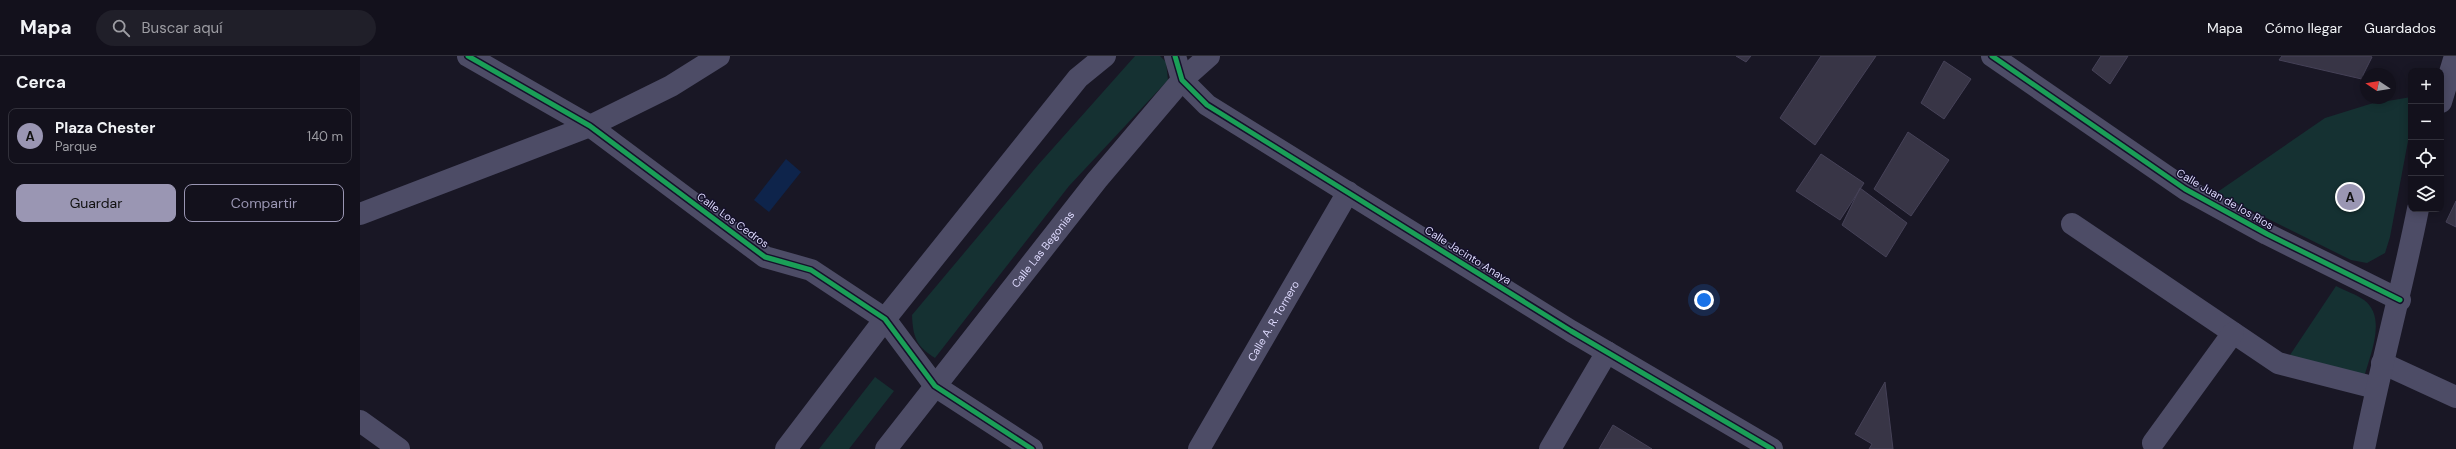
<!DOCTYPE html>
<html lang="es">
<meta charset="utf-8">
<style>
body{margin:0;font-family:"DM Sans",sans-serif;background:#201f29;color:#f1f3f6}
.controls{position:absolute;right:12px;top:12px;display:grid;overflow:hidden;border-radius:8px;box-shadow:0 2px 10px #0003}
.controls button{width:36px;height:36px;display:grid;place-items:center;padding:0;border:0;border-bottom:1px solid #32313b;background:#13111c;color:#f1f3f6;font:20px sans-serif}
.compass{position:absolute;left:2000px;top:12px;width:36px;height:36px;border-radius:50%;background:#13111c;box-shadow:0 2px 10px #0003;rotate:282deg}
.you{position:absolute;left:1344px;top:244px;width:14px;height:14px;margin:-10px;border:3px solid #fff;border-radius:50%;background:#1a73e8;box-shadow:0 0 0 6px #1a73e833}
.badge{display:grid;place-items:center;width:26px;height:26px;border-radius:50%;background:#9a96b3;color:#111;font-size:13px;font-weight:700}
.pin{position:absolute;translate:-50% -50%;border:2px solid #fff;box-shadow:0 1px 4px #0006}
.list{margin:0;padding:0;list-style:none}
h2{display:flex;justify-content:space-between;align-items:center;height:52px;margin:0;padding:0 16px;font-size:17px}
h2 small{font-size:13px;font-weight:400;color:#9d9da3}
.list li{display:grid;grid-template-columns:26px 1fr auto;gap:12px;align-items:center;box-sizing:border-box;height:56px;margin:0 8px 8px;padding:0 8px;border:1px solid #32313b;border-radius:8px}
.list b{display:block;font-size:15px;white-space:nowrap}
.list p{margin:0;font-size:13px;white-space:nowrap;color:#9d9da3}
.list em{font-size:13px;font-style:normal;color:#9d9da3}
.actions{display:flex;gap:8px;padding:12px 16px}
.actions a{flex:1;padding:9px 0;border:1px solid #9a96b3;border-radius:8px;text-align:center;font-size:14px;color:#9a96b3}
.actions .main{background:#9a96b3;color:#111}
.icon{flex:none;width:22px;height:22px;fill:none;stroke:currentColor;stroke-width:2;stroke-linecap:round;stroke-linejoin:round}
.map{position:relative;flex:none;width:2096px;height:393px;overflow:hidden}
header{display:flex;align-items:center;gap:24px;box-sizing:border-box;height:56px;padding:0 20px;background:#13111c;border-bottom:1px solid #32313b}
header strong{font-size:19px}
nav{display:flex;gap:22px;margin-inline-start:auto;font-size:14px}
.search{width:280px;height:36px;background:#201f29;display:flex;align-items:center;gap:10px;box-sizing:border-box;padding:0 14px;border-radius:22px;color:#9d9da3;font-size:15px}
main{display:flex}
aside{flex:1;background:#13111c}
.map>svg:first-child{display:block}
.green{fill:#153132}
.water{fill:#0e244b}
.building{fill:#383546;stroke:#464258}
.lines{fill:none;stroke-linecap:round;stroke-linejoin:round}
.minor{stroke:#4d4c66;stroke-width:22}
.cycleway-casing{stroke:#15112b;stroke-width:8}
.cycleway{stroke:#1a9f57;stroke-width:5}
.labels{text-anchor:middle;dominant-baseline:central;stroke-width:3;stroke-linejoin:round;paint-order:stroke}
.street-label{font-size:11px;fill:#dfdbff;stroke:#15112b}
</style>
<header>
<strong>Mapa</strong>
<div class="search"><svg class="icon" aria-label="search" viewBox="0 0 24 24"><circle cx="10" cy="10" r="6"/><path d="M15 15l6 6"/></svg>Buscar aquí</div>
<nav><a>Mapa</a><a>Cómo llegar</a><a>Guardados</a></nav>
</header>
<main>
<aside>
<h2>Cerca<small></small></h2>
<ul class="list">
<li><span class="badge">A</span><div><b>Plaza Chester</b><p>Parque</p></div><em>140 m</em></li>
</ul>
<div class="actions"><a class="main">Guardar</a><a>Compartir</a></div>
</aside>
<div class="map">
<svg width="2096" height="393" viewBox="0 0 2096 393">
<rect width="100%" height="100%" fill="#191725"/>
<path class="green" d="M775 0H800L806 6 808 24 709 130 575 302C556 290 553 281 552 259L678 109Z
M2051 41V69L2030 181 2025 197 2007 207 1991 204 1856 137 1965 62 2010 48Z
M1976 230C1985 235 1996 238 2004 244 2028 262 2009 301 2003 325L1926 305Z
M515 321 534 335 489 393H459Z"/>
<path class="water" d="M426 103 441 116 409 156 394 144Z"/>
<path class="building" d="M1376 0H1391L1386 6Z
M1461 0H1516L1455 89 1420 62Z
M1741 0H1768L1750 28 1732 14Z
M1922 0H2010L2012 1 2003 19 2006 24 1919 4Z
M1584 5 1611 23 1584 63 1561 47Z
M1548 76 1589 104 1551 160 1514 133Z
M1461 98 1504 127 1480 164 1436 135Z
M1500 132 1547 167 1526 201 1482 169Z
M2096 145V171L2086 166Z
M1525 326 1533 393H1509L1512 388 1495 378Z
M1253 369 1292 393H1239Z"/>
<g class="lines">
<g class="minor">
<path d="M108 0 230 70 405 201 451 214 525 263 575 330 672 393"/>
<path d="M815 0 822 24 847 49 1211 275 1412 393"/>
<path d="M1632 0 1825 133 1907 178 2040 244"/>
<path d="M2081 46 2095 0"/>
<path d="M0 158 230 70 311 30 359 0"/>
<path d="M1712 168 1918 307 2016 332"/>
<path d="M2022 307 2096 341"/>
<path d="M0 365 39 393"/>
<path d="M1793 387 1873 277"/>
<path d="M426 393 525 263 718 22 745 0"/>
<path id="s1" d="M526 393 737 124 822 24 849 0"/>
<path id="s2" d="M839 393 988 136"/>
<path d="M1190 393 1247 296"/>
<path d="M2004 393C2020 312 2042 233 2058 153"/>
</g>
<g class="cycleway-casing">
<path id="cycleway" d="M108 0 230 70 405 201 451 214 525 263 575 330 672 393
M815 0 822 24 847 49 1211 275 1412 393
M1632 0 1825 133 1907 178 2040 244"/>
</g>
<use href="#cycleway" class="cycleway"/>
</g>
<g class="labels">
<g class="street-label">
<text transform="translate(1865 143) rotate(30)">Calle Juan de los Ríos</text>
<text transform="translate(373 164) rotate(36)">Calle Los Cedros</text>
<text stroke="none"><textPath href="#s1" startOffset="254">Calle Las Begonias</textPath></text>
<text transform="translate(1108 199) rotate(32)">Calle Jacinto Anaya</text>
<text stroke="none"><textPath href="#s2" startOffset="148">Calle A. R. Tornero</textPath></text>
</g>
</g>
</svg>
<div class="controls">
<button>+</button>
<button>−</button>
<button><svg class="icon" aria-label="locate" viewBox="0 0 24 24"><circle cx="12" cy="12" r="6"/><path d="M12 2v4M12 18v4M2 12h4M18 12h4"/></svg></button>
<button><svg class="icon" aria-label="layers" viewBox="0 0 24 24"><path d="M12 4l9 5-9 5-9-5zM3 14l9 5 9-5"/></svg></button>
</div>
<svg class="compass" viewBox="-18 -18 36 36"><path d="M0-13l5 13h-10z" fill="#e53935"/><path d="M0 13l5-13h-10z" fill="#9d9da3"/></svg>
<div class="you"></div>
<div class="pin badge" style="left:1990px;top:141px">A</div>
</div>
</main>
